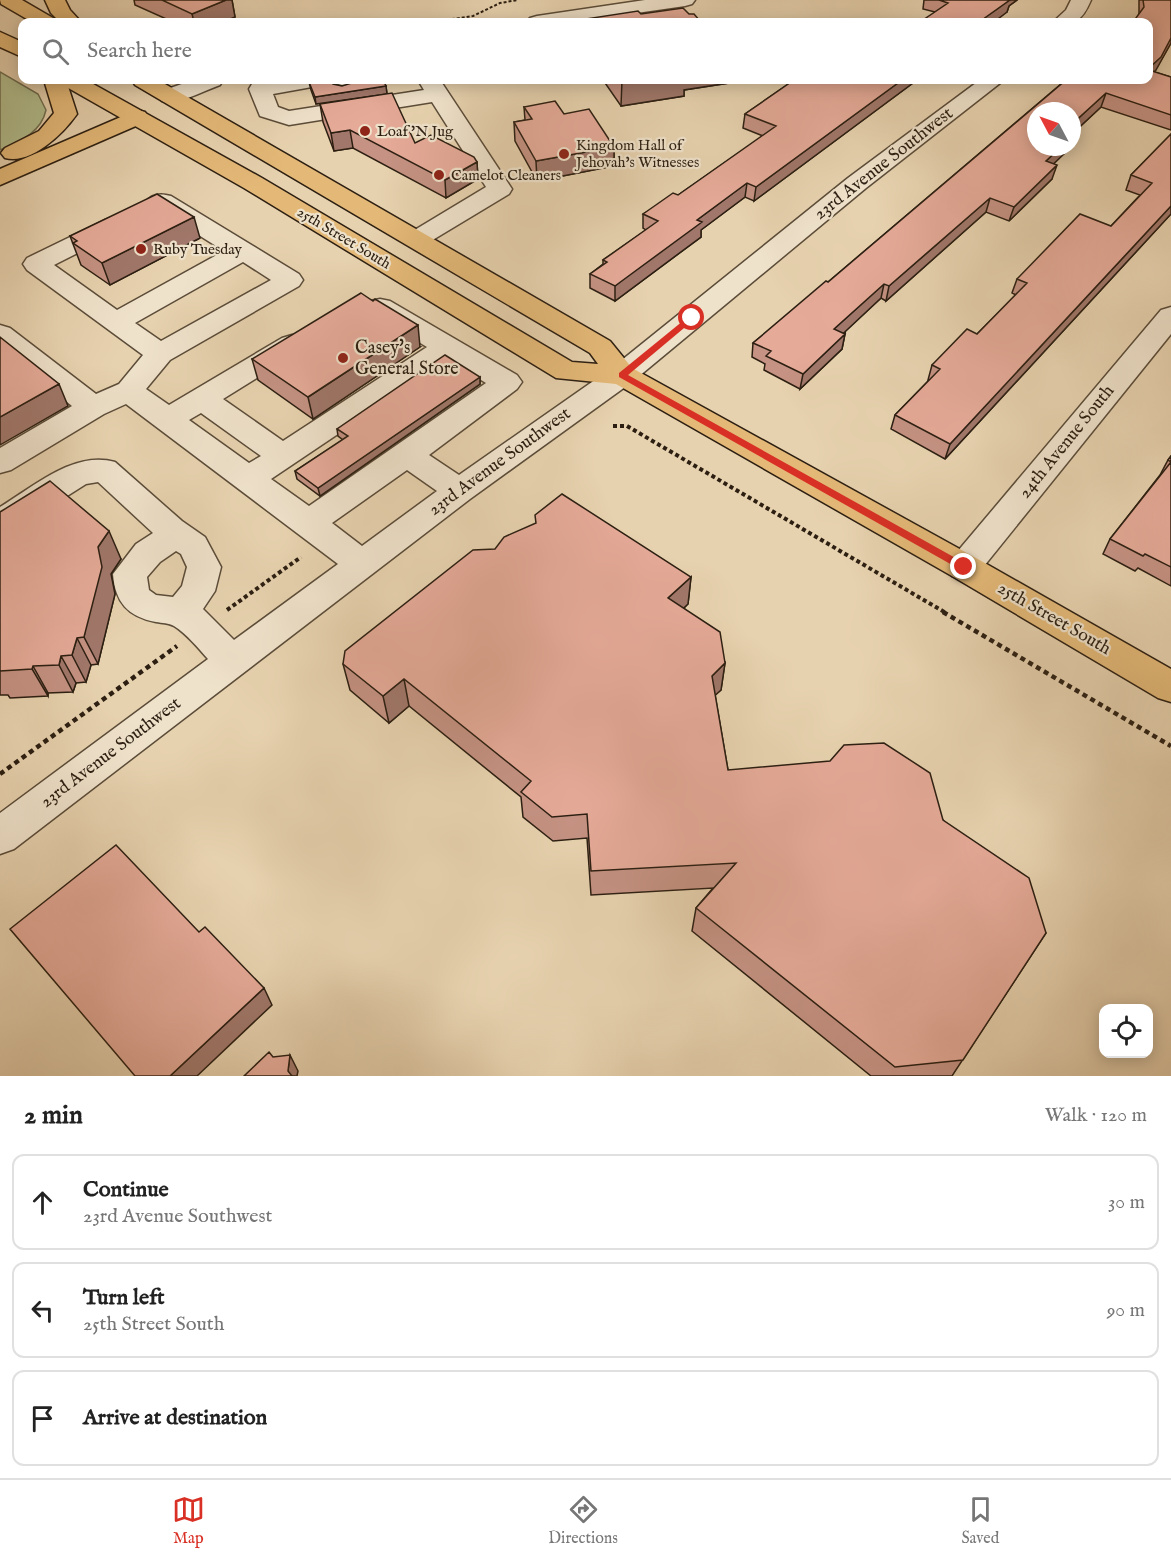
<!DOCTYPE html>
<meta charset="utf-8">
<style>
body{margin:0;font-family:"IM FELL English",serif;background:#f2f2f2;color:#222}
.controls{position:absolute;right:18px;bottom:18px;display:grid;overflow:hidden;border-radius:12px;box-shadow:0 3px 15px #0003}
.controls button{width:54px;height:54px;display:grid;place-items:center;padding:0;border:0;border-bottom:2px solid #e0e0e0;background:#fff;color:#222;font:30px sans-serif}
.compass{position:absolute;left:1027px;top:102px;width:54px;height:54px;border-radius:50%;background:#fff;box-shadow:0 3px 15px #0003;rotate:311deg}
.stop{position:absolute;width:18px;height:18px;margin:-14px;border:4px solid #d93025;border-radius:50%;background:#fff}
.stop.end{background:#d93025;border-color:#fff;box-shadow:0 2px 6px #0008}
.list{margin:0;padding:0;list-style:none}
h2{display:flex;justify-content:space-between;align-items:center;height:78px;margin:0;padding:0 24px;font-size:26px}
h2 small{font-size:20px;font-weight:400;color:#767676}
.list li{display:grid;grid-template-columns:39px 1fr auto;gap:18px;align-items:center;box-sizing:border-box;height:96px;margin:0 12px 12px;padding:0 12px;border:2px solid #e0e0e0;border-radius:12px}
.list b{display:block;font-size:22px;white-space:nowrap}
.list p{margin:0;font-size:20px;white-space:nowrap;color:#767676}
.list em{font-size:20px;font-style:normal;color:#767676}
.icon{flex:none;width:33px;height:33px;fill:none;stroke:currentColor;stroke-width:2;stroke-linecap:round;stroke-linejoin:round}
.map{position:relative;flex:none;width:1171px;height:1076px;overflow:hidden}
.search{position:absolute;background:#fff;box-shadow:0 3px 15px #0003;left:18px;right:18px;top:18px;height:66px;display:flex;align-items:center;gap:15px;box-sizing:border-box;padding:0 21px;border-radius:12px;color:#767676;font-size:22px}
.sheet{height:402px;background:#fff}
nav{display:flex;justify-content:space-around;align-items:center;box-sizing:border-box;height:84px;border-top:2px solid #e0e0e0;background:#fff;font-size:16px;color:#767676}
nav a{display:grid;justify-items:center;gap:3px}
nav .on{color:#d93025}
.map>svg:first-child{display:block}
.green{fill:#b2bd8d;stroke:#6f6e50;stroke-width:1.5}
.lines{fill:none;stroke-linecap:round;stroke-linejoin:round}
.minor-casing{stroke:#5b4c39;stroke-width:3}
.major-casing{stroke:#2c1f12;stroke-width:3}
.highway-casing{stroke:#2c1f12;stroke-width:3}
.path-far2{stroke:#2c1f12;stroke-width:2;stroke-dasharray:3 2;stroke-linecap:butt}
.path-far1{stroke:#2c1f12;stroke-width:4;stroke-dasharray:4 3;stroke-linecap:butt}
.path{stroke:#2c1f12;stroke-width:4.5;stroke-dasharray:5 4;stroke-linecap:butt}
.minor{fill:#efe2cb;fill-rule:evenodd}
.major{fill:#e4b978;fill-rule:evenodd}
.highway{fill:#e4b978;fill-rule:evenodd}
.wall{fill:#c59283;stroke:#2c1f12;stroke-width:1.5}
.shaded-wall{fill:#a0776a;stroke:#2c1f12;stroke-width:1.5}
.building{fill:#e5aa98;stroke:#2c1f12;stroke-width:1.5}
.route{fill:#d93025}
.poi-dot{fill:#8f2418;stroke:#efe2cb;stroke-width:2}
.labels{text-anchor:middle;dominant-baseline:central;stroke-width:4.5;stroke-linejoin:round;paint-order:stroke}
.far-poi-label{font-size:15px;fill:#2c1f12;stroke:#efe2cb;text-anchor:start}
.far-street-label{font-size:15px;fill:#2c1f12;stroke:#efe2cb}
.street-label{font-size:18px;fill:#2c1f12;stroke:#efe2cb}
.poi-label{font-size:18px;fill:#2c1f12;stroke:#efe2cb;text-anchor:start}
</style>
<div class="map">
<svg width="1171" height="1076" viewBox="0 0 1171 1076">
<rect width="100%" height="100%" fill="#e7d2af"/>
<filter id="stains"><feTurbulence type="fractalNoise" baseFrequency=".00333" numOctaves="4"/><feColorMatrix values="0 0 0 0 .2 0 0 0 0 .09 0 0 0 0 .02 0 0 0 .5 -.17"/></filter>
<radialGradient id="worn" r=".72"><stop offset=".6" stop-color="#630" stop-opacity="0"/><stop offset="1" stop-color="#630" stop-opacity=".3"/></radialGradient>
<path class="green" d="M0 72 38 94 46 110C41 133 20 141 0 150Z"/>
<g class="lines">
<g class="minor-casing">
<path id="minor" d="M645 0H695L692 4 685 6 574 22H527L530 18 537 16Z
M1071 0H1091C1081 23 1077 22 1053 22L1066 10Z
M193 80H223L220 85C203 91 180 105 162 101L159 96 162 91Z
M278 80H326L323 85 273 94 278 107 289 111 424 90 418 80H440L512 189 509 194 426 244 417 247 408 244 404 239 408 234 486 187 432 102 289 125 260 116 249 89 252 84Z
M330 80H352L354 84 351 89 343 91 335 89Z
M980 80H1004L866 188 632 382 470 499 14 849 0 854V813L208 659C198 648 187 634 174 626 169 623 162 623 156 622 128 617 115 602 113 574L136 544 153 533 98 482 86 484 12 531 0 535V507C33 487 74 450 115 462L182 521 205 537 221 567 215 591 203 609 234 640 338 564 126 404 104 414 11 470 0 473V448L72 406 0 348V325L10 328 96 394 119 384 143 355 27 270 23 264 27 258 105 220 114 217 123 220 127 225 123 230 54 265 117 310 224 251 159 210 148 208 145 203C151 194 160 193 171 196L299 274 303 280 299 286 170 360 146 389 169 405 282 338 292 335 302 338 306 344 302 350 223 399 283 441 427 347 370 313 366 307 370 301 380 299 390 301 517 375 522 382 517 389 429 455 459 475 612 368 848 178ZM243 262 271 280 161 341 135 323ZM448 360 486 383 309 506 271 479ZM201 413 261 456 249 463 189 420ZM407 470 437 491 362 546 332 523ZM176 551 181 554 187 567 182 586 173 597 156 595 149 590 147 577 160 562Z
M1171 307V334L976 576 964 580 952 576 947 567 952 558 1161 310Z"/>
</g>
<g class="major-casing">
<path id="major" d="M0 0H22L53 18 56 22H32L1 4Z
M0 32 22 42V57L0 47Z
M60 80H86L262 178 572 362 598 364 590 353 135 85 132 80H158L610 341 632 368 976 558 1171 669V702L1158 698 952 576 616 384 556 378 244 188 63 85Z"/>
</g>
<g class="highway-casing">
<path id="highway" d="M45 0H65L70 10 81 22H60L51 13Z
M44 80H66L77 114C63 134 31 165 5 158L1 153 5 148 39 131 54 113Z
M137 110 145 112 148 117 145 122 0 185V169Z"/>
</g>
<path class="path-far2" d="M432 22 473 16 500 3 518 0"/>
<path class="path-far1" d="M613 426H627L946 613
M227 610 301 557"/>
<path class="path" d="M943 612 1171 746
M0 774 177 646"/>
<use href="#minor" class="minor"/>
<use href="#major" class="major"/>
<use href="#highway" class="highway"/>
</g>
<path class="wall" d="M134 0H232L235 17 223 22H173L135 5Z
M924 0H1017L1009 6 1007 12H935L923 9Z
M1139 0H1171V43L1154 72 1171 77V130L1101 107 1072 134V111L1068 150 1053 163 1052 179 1009 221 986 212 886 301 881 298 843 333 845 334 842 349 800 389 764 370 765 364 752 357 753 343 828 282 1135 21 1139 14Z
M603 80H730L729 83 684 90V96L621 106Z
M794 80H917L754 201 745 197 701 230V237L615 301 590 288V274L603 264V260L646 230 643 228V214L678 195 763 136 743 128 745 114Z
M309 82 333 84 342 86H386L387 94 316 104 311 90Z
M320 104 415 143 477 162 478 179 446 198 353 148 334 151 323 122Z
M524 107 564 114 614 147V166L537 181 515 141 514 122 525 120Z
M1171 134V214L945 459 891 429 895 415 929 380H928L932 365 977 334 1016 295 1012 293 1017 279 1111 226 1140 195 1126 190 1131 175Z
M70 236 200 238 110 285 81 265Z
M420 347 313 419 258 380 252 359Z
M480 377V384L320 496 297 479 295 471 343 440 338 436 337 429Z
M1171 456V586L1138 568 1135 571 1103 554 1110 539 1160 475 1168 460Z
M0 512 121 559 111 574 115 594 98 664 91 665 86 682 76 683 73 692 48 693V696L10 698 8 695H0Z
M691 577 688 604 684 608 725 663 721 690 715 695 728 770 943 820 1046 933 952 1076H871L692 931 696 908 713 888 591 895 587 838 553 841 523 817 521 797 409 706 389 723 350 690 343 664Z"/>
<path class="shaded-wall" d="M226 0H232L235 17 223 22H194L192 14Z
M1005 0H1017L1009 6 1007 12 994 22H979Z
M1171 38V43L1156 70 1149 77V68Z
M622 80H730L729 83 684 90V96L621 106Z
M902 80H917L754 201 756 187Z
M386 86 387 94 316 104 315 97Z
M1106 93 1101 107 1072 134V124Z
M350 130 353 148 334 151 331 133Z
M614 147V166L537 181 536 161Z
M1061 147H1069L1068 150 1042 175 1046 161Z
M477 162 478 179 446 198 445 180Z
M1057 165 1052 179 1009 221 1014 207Z
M747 183 745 197 701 230V237L615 301V286L697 220Z
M990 198 986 212 886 301 889 286Z
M1171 206V214L945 459 950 444Z
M194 217 200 238 110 285 102 263Z
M884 284 881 298 832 344 834 329Z
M418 325 420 347 313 419 308 397Z
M845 334 842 349 800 389 803 374Z
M480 377V384L320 496 318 488Z
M59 384 68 406 0 445V417Z
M109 531 121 559 111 574 115 594 98 664 84 637 98 547Z
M691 577 688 604 666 625 668 598Z
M77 638 91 665 86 682 72 655Z
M61 656 76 683 73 692 59 665Z
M725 663 721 690 708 702 712 676Z
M33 666 48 693V696L32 669Z
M404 679 409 706 389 723 383 696Z
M264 988 272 1005 197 1076H170Z
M290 1055 298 1071 297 1076H290L288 1071Z"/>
<path class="building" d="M162 0H226L192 14Z
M939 0H1010L979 22H920L948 3Z
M1143 0H1171V38L1161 57 1149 68V22H1133L1144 7Z
M683 8 689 14H694L700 21 705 20 707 22H580L579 20 638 11 641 14Z
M1149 70 1171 77V115L1106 93 1072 124V111H1036V147H1061L1046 161 1057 165 1014 207 990 198 889 286 884 284 834 329 845 334 803 374 766 356 771 351 753 343 826 281 828 282 1066 80H1149Z
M330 80 333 84 342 86 352 83 353 80H383L386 86 315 97 309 82Z
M794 80H902L756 187 747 183 697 220 702 222 615 286 590 274 607 262 603 260 658 221 643 214 673 193 678 195 776 126 745 114Z
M392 93 415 143 431 135 474 157 477 162 445 180 350 130 331 133 320 104Z
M555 101 564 114 589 109 614 147 536 161 514 122 532 119 524 107Z
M1171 134V206L950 444 895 415 940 369 932 365 967 329 977 334 1027 283 1017 279 1080 214 1111 226 1152 183 1131 175Z
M157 194 194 217 102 263 73 243 77 241 70 236Z
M361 293 373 301 375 299 418 325 308 397 252 359Z
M0 337 59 384 0 417Z
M445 355 480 377 318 488 295 471 348 436 337 429Z
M1171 456V567L1145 554 1143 556 1110 539 1171 462 1168 460Z
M50 481 109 531 98 547 102 567 84 637 77 638 72 655 61 656 59 665 33 666 32 669 0 671V512Z
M562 494 691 577 668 598 720 632 725 663 712 676 728 770 830 761 844 745 884 743 930 773 943 820 1029 878 1046 933 963 1060 895 1067 696 908 736 863 591 871 587 814 552 817 521 792 531 781 404 679 383 696 343 664 345 651 473 550 495 549 504 537 536 523 535 515Z
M116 845 199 932 205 927 264 988 170 1076H135L10 929Z
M269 1052 273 1057 290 1055 288 1071 292 1076H244Z"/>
<path class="route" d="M689 316 696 318 628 375 968 565V570H961L619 377V373Z"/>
<g class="poi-dot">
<circle cx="365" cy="131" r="6"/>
<circle cx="564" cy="154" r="6"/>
<circle cx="439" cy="175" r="6"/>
<circle cx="141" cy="249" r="6"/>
<circle cx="343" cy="358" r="6"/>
</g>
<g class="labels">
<g class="far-poi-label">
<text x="377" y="131">Loaf 'N Jug</text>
<text x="576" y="145">Kingdom Hall of<tspan x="576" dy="17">Jehovah's Witnesses</tspan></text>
<text x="451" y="175">Camelot Cleaners</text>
<text x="153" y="249">Ruby Tuesday</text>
</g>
<g class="far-street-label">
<text transform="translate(344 238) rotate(31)">25th Street South</text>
</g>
<g class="street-label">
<text transform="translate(884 164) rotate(-38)">23rd Avenue Southwest</text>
<text transform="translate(1067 442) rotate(-51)">24th Avenue South</text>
<text transform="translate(500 462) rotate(-36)">23rd Avenue Southwest</text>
<text transform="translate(1054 619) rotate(30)">25th Street South</text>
<text transform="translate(111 753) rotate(-37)">23rd Avenue Southwest</text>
</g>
<g class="poi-label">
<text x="355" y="348">Casey's<tspan x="355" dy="21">General Store</tspan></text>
</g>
</g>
<rect width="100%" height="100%" filter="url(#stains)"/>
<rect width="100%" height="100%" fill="url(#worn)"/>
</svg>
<div class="controls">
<button><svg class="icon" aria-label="locate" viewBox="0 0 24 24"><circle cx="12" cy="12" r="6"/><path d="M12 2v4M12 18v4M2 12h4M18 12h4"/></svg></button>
</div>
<svg class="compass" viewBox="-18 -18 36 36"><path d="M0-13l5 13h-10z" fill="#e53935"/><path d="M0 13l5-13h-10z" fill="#767676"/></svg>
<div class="stop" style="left:692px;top:318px"></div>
<div class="stop end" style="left:964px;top:567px"></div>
<div class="search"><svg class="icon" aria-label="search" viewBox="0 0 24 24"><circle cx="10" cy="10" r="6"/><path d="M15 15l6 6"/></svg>Search here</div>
</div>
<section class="sheet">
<h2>2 min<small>Walk · 120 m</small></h2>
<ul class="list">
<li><svg class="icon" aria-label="ahead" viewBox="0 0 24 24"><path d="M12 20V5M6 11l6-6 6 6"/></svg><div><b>Continue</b><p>23rd Avenue Southwest</p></div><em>30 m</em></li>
<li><svg class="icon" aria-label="left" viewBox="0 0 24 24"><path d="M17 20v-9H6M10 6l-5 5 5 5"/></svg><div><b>Turn left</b><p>25th Street South</p></div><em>90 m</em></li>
<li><svg class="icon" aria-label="arrive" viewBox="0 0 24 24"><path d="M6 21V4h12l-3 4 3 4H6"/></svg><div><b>Arrive at destination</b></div></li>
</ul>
</section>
<nav>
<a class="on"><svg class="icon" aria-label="map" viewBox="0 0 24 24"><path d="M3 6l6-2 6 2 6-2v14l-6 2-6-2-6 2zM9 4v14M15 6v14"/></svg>Map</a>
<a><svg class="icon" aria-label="directions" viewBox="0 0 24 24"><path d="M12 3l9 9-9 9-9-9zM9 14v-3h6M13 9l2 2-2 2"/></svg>Directions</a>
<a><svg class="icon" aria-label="saved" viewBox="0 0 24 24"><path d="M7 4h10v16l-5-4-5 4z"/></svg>Saved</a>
</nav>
